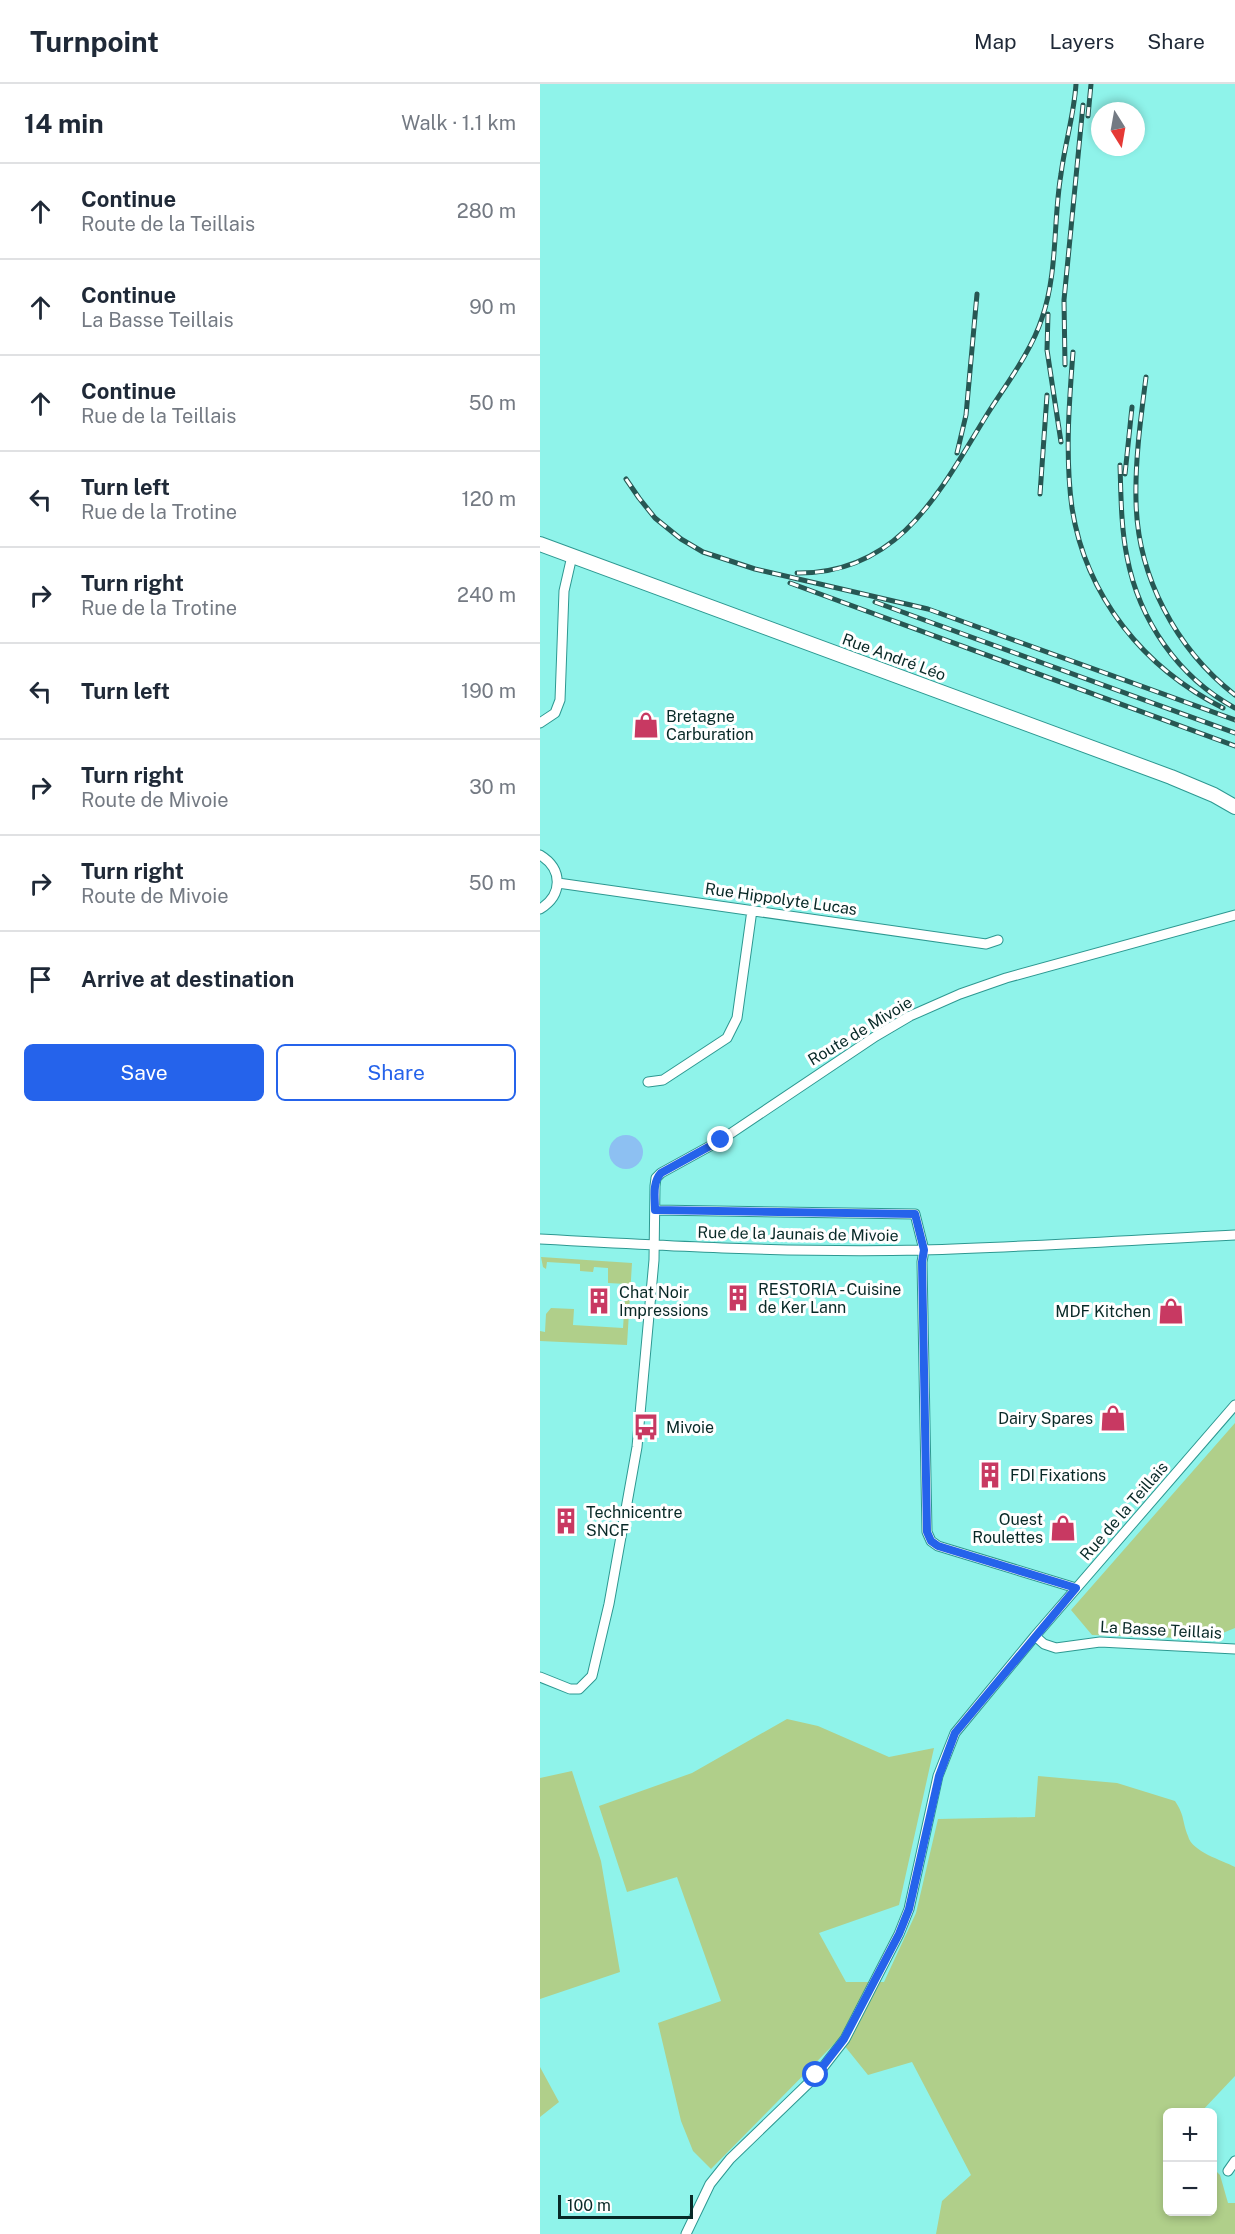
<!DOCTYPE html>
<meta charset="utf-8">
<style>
body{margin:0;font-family:"Public Sans",sans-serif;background:#f2f2f3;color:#1f2937}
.controls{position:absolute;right:18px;bottom:18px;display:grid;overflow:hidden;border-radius:9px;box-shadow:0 3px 9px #0003}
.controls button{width:54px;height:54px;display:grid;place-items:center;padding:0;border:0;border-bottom:2px solid #e0e1e3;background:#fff;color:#1f2937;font:30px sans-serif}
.compass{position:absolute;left:551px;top:18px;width:54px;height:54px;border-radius:50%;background:#fff;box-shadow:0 3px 9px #0003;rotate:169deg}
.scale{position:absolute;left:18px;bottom:15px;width:135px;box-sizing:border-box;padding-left:6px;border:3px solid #082927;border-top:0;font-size:16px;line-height:21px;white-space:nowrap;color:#082927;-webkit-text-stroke:4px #fff;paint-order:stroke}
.stop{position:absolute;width:18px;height:18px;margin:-14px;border:4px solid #2563eb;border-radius:50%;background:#fff}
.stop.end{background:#2563eb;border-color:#fff;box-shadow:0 2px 6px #0008}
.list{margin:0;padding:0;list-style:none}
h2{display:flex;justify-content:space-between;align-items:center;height:78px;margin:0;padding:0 24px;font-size:26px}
h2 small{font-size:20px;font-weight:400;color:#747a83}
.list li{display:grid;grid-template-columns:39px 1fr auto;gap:18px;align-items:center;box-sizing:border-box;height:96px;padding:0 24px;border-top:2px solid #e0e1e3}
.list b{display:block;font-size:22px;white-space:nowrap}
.list p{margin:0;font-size:20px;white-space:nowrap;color:#747a83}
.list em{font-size:20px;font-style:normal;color:#747a83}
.actions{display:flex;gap:12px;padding:18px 24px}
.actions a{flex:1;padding:14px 0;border:2px solid #2563eb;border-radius:9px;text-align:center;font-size:21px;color:#2563eb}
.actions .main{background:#2563eb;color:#fff}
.icon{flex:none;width:33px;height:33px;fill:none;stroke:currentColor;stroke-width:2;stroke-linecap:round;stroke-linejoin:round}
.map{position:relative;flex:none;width:695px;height:2150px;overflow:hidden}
header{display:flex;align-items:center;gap:36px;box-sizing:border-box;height:84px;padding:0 30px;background:#fff;border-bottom:2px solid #e0e1e3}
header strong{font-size:28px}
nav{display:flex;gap:33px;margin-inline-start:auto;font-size:21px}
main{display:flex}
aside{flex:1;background:#fff}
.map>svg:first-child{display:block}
.green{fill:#b0cf8a}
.water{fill:#8dc0f2}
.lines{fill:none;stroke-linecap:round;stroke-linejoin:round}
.street-casing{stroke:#2d9891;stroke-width:11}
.secondary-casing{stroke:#2d9891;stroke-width:16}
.street{stroke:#fff;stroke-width:9}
.secondary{stroke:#fff;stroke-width:14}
.rail-casing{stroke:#275753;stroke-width:5}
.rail{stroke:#fff;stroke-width:3;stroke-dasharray:9;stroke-linecap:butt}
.route{stroke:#2563eb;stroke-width:8}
.labels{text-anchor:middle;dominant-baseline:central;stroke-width:6;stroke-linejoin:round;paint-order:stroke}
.street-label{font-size:16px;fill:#082927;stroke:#fff}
.poi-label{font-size:16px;fill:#082927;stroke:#fff;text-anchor:start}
</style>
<header>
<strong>Turnpoint</strong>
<nav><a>Map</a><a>Layers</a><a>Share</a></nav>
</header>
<main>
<aside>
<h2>14 min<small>Walk · 1.1 km</small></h2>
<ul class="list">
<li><svg class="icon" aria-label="ahead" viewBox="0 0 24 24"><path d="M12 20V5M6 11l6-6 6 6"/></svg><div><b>Continue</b><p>Route de la Teillais</p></div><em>280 m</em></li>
<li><svg class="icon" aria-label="ahead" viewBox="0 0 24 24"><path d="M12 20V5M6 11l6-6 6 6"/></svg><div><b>Continue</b><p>La Basse Teillais</p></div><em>90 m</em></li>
<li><svg class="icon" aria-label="ahead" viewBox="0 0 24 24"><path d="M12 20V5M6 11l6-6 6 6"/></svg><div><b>Continue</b><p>Rue de la Teillais</p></div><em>50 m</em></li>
<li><svg class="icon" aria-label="left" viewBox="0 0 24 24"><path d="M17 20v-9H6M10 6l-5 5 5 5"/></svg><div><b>Turn left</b><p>Rue de la Trotine</p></div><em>120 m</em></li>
<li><svg class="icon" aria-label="right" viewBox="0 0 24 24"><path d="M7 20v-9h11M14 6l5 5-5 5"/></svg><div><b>Turn right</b><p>Rue de la Trotine</p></div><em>240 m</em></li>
<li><svg class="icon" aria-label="left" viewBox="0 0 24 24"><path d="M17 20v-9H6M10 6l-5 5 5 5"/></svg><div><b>Turn left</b></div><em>190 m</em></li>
<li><svg class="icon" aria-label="right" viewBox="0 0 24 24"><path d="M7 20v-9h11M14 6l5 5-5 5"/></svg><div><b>Turn right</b><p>Route de Mivoie</p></div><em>30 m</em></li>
<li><svg class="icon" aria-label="right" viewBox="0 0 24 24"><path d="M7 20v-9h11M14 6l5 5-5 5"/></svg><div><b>Turn right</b><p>Route de Mivoie</p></div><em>50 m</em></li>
<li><svg class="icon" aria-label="arrive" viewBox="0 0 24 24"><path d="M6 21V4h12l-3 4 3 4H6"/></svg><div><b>Arrive at destination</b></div></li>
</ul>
<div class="actions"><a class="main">Save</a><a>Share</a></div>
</aside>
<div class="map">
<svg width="695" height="2150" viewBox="0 0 695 2150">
<rect width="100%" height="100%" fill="#8ff3ea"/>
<path class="green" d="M1 1173 92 1179 87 1261 0 1257V1247L5 1248 6 1230 11 1224 34 1225 33 1241 83 1244 86 1200 68 1199V1184L54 1183 53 1188 40 1187V1180L7 1178 6 1185 3 1183Z
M695 1339V1544L668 1555 552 1551 531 1526Z
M247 1635 278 1642 349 1673 394 1664 359 1821 279 1849 306 1898H344L376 1829 398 1735 495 1733 498 1692 577 1699 635 1717C645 1732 642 1737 648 1752 652 1768 682 1776 695 1783V1992L661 2028H628V2128H672L673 2084 680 2091 688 2119H695V2150H396L402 2117 431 2091 372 1978 328 1991 299 1955 171 2085 153 2067 141 2037 118 1939 181 1917 137 1793 87 1808 59 1722 152 1689Z
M32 1687 61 1777 80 1888 0 1915V1694Z
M0 1983 19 2018 0 2033Z"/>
<path class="water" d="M69 1068a17 17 0 1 1 34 0a17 17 0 1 1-34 0Z"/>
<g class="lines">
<g class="street-casing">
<path id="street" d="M0 639 15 629 20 616 24 507 32 472
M0 771C23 785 23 811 0 825
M18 799 446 860 458 856
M108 998 123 996 187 954 197 934 212 826
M115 1126 375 1130 384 1166 382 1178 387 1448 391 1457 398 1462 536 1504
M0 1155C127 1162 254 1169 382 1166 486 1163 591 1156 695 1151
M495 1552 695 1321
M0 1593 30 1605H39L52 1592 69 1520 97 1363 114 1176 115 1102 116 1094 121 1089 181 1056 336 952 370 932 420 910 466 894 695 831
M688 2087 695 2077
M146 2150 170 2100 190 2075 277 1991 305 1955 359 1850 369 1825 398 1692 415 1649 495 1552 504 1560 516 1564 560 1558 695 1565"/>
</g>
<g class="secondary-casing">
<path id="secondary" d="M0 460 631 693 674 711 695 723"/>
</g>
<use href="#street" class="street"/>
<use href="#secondary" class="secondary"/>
<g class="rail-casing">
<path id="rail" d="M548 32 551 0
M508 230 507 266 521 358
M533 268C529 320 525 372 532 424 546 513 604 584 683 624
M525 281 524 216 543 21
M606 293C601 333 595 375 596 416 597 492 636 565 695 611
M417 369 426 331 437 210
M580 381C581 412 581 443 587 473 599 536 638 593 695 624
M585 390 592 323
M86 395 99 414 115 434 141 455 163 468 215 485 388 525 695 636
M500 410 507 311
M257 489C361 490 401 405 448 329 467 299 491 268 502 234 518 188 513 137 521 90 525 59 534 31 536 0
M250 499 695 662
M335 518 695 649"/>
</g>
<use href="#rail" class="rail"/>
</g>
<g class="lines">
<path class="route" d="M181 1056 121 1089C112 1099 115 1113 115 1126L375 1130 384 1166 382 1178 387 1448 391 1457 398 1462 536 1504 415 1649 399 1692 369 1825 359 1850 304 1955 276 1991"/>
</g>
<defs>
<g id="shop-bare" transform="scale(2.07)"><path d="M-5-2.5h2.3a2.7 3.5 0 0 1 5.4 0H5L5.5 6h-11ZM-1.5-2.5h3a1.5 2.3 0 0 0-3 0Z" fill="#c83962" stroke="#fff" stroke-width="2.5" paint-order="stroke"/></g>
<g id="building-bare" transform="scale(2.07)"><path d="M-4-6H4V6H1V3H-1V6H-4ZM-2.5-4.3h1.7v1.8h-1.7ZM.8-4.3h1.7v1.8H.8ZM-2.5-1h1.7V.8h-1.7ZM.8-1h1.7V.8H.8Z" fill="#c83962" stroke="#fff" stroke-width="2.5" paint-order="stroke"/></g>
<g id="bus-bare" transform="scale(2.07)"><path d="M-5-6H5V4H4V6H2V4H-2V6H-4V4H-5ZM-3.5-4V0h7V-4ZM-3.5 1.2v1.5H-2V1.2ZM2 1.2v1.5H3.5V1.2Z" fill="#c83962" stroke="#fff" stroke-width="2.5" paint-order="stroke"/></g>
</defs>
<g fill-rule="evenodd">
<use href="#shop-bare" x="106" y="641"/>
<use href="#building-bare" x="198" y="1214"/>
<use href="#building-bare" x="59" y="1217"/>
<use href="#shop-bare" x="631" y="1227"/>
<use href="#shop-bare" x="573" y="1334"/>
<use href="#bus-bare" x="106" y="1343"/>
<use href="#building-bare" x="450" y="1391"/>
<use href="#building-bare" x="26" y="1437"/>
<use href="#shop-bare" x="523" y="1444"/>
</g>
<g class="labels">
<g class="street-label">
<text transform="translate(354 573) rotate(20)">Rue André Léo</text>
<text transform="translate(241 815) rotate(8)">Rue Hippolyte Lucas</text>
<text transform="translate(320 947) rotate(-31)">Route de Mivoie</text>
<text transform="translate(258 1150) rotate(1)">Rue de la Jaunais de Mivoie</text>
<text transform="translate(584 1427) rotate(-49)">Rue de la Teillais</text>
<text transform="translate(621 1546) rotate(3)">La Basse Teillais</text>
</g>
<g class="poi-label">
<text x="126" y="632">Bretagne<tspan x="126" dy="18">Carburation</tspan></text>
<text x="218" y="1205">RESTORIA - Cuisine<tspan x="218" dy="18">de Ker Lann</tspan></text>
<text x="79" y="1208">Chat Noir<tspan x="79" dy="18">Impressions</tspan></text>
<text x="611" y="1227" text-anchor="end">MDF Kitchen</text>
<text x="553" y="1334" text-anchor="end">Dairy Spares</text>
<text x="126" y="1343">Mivoie</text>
<text x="470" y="1391">FDI Fixations</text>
<text x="46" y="1428">Technicentre<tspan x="46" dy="18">SNCF</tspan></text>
<text x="503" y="1435" text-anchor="end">Ouest<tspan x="503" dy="18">Roulettes</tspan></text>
</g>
</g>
</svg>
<div class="controls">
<button>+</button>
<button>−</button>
</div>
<svg class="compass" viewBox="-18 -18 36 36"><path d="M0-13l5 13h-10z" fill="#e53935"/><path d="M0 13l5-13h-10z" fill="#747a83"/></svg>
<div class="scale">100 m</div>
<div class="stop" style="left:276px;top:1991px"></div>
<div class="stop end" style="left:181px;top:1056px"></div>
</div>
</main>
